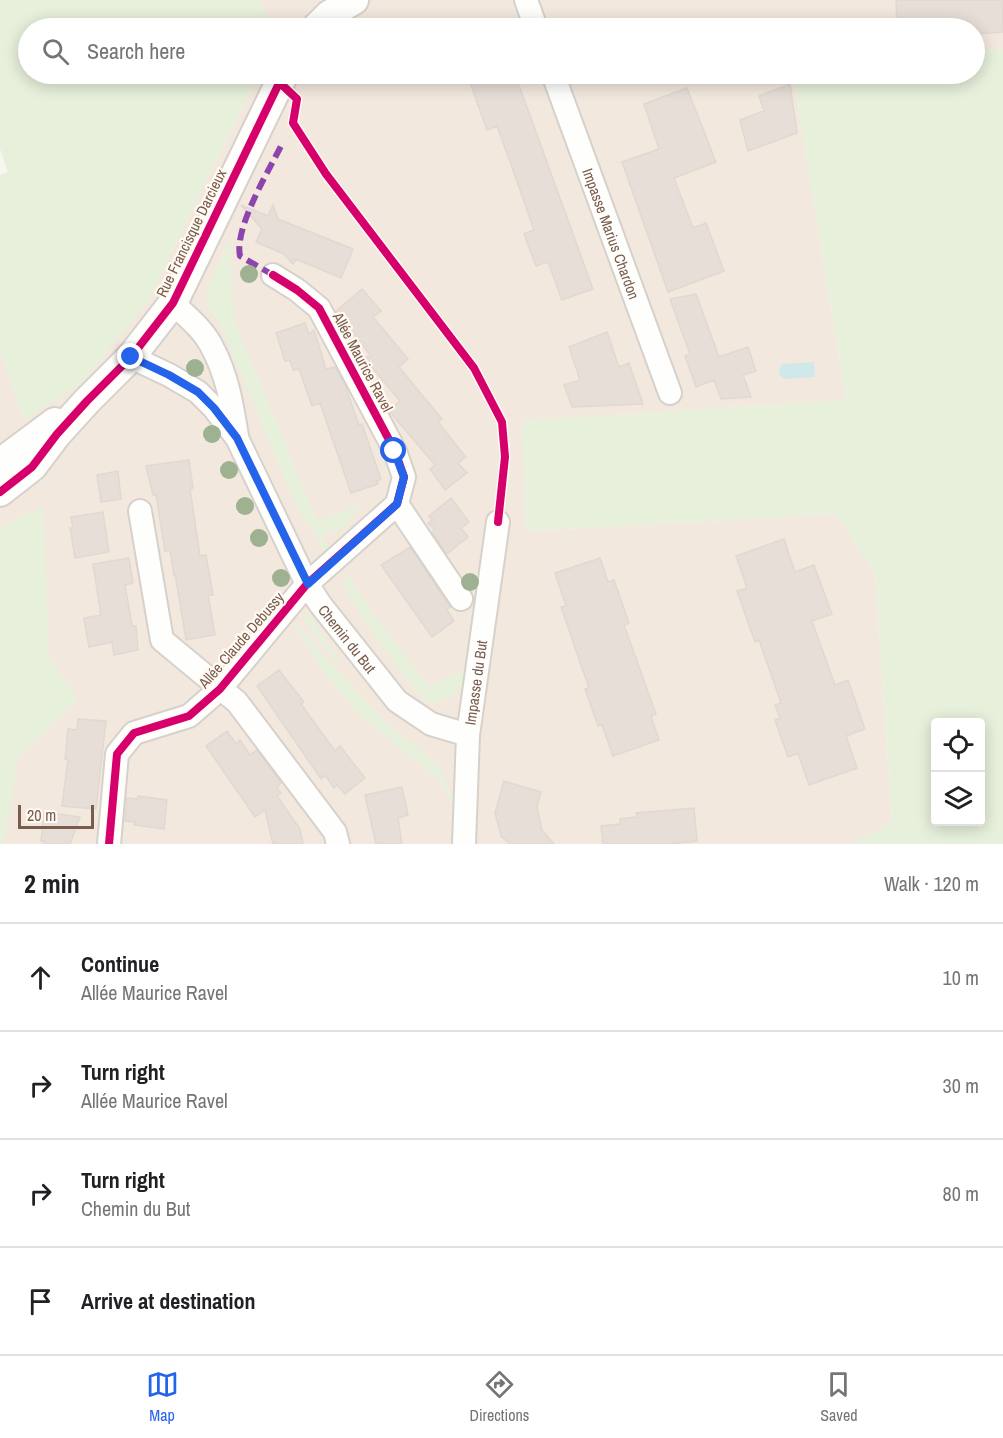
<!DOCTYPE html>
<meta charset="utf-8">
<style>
body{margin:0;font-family:"Archivo Narrow",sans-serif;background:#f6f6f6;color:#202124}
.controls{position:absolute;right:18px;bottom:18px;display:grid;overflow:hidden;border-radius:6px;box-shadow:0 3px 15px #0003}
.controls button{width:54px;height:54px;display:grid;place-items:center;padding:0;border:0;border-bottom:2px solid #e0e0e0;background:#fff;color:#202124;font:30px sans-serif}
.scale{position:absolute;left:18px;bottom:15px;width:76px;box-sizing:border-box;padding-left:6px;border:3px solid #7a5c4d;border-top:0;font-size:16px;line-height:21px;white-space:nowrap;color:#7a5c4d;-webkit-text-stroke:4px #fffaf3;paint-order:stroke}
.stop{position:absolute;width:18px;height:18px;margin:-14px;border:4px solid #2563eb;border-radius:50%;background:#fff}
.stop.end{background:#2563eb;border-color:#fff;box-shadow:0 2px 6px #0008}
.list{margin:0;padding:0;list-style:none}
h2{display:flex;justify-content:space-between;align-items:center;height:78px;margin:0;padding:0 24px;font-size:26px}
h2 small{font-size:20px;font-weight:400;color:#757577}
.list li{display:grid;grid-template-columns:39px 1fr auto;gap:18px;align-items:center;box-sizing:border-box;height:108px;padding:0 24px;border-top:2px solid #e0e0e0}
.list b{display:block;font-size:22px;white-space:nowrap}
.list p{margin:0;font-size:20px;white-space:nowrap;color:#757577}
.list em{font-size:20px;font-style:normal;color:#757577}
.icon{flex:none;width:33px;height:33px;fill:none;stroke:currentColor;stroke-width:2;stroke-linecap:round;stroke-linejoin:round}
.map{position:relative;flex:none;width:1003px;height:844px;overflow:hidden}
.search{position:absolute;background:#fff;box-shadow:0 3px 15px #0003;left:18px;right:18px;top:18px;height:66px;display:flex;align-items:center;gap:15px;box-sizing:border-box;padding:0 21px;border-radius:33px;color:#757577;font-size:22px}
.sheet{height:510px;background:#fff}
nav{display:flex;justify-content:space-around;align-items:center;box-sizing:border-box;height:84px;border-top:2px solid #e0e0e0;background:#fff;font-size:16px;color:#757577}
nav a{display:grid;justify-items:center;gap:3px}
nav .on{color:#2563eb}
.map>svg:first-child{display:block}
.residential{fill:#f2e8de}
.green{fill:#e7f0db;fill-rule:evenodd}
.water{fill:#d0e8ea}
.building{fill:#e6ded7;stroke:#e2d8d2;stroke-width:1.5}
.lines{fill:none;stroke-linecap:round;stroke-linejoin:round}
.minor-casing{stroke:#d7d1cb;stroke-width:26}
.tertiary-casing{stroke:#d7d1cb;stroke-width:32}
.minor{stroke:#fefefd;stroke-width:22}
.tertiary{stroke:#fefefd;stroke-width:28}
.quiet{stroke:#8e44ad;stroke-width:6;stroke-dasharray:12 6;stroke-linecap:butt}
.cycleway-casing{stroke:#fffaf3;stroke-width:11}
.cycleway{stroke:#d6006c;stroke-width:8}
.tree{fill:#9eb190}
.route{stroke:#2563eb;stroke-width:8}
.labels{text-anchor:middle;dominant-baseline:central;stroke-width:4.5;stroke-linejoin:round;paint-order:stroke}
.street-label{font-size:15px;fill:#7a5c4d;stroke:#fffaf3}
</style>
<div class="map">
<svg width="1003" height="844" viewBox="0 0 1003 844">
<rect width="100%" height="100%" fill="#f9f5f0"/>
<path class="residential" d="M260 0H1003V49L975 51 974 28H270Z
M258 74H793L846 400 523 421 526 531 836 514 875 574 892 823 852 844H0V349L24 420 148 301Z"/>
<path class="green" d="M0 0H260L270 28H28V74H258L148 301 80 384 24 420 0 349V175L8 172 0 149Z
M1003 49V844H852L892 822 875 574 836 514 526 531 522 421 846 400 793 74H974L975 51ZM936 722H980V822H936Z
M230 238 234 320 317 520 360 506 343 530 340 527 335 532 330 530 322 539 332 550 325 555 312 526 299 513 219 322 208 309 207 291Z
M43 506 49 657 78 700 18 757 4 844H0V527Z
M348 574 373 614 429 686 469 669C466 691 449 703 426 703 395 665 367 627 343 585Z
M306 613 310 614 339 660 337 662 311 631 302 614Z
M295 622 381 718 426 755 439 768 455 803 451 802 438 779 364 719 327 677 293 624Z"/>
<path class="water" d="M814 362 815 377 784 379 779 374V369L783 364Z"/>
<path class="building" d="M896 0H1003V32L975 34V28H897Z
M467 74H515L593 289 562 300 548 262 536 266 524 234 534 230 512 167 497 126 487 130Z
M790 84 797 133 748 151 740 120 764 111 759 96Z
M687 88 716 162 674 178 693 228 706 223 724 271 668 292 622 162 659 149 644 104Z
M241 205 268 216 273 205 278 219 353 249 341 278 296 259 293 264 284 254 256 242 262 229Z
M362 289 381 311 373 317 408 359 399 367 442 419 438 422 466 457 458 463 467 473 445 490 430 469 435 465 389 411 400 401 364 358 371 356 336 311Z
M696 294 719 357 748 347 756 371 743 375 751 397 721 399 714 380 696 387 685 356 690 354 670 299Z
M305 323 309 334 314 330 326 369 335 367 345 385 359 425 362 424 381 479 377 481 378 484 351 493 320 403 312 406 299 369 293 370 290 360 285 361 276 333Z
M607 332 619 367 629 363 643 404 572 407 564 385 580 380 569 347Z
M189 460 193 488 190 489 200 556 206 555 213 595H208L215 635 186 640 175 574 174 575 170 550 165 551 156 495H153L146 466Z
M118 471 121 499 101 502 97 475Z
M451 498 469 522 461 528 468 537 447 554 432 532 435 530 428 523 432 520 429 516Z
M103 512 109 552 75 558 70 528H73L71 517Z
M784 539 795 572 814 565 832 614 812 621 835 685 848 680 865 729 846 736 857 768 809 785 798 753 788 757 775 720 780 718 775 705 781 703 759 640 755 642 737 591 747 588 736 556Z
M410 547 450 607 447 610 454 621 432 637 381 565Z
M129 558 133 583 125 585 132 626H136L138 650 114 655 112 642 89 647 84 618 101 615 93 564Z
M600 558 608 582 614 580 629 623 624 625 656 714 651 716 659 740 613 756 602 725 598 726 585 689 589 688 561 607 566 606 555 573Z
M279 670 304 702 301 704 335 751 340 746 365 778 345 794 337 785 334 788 325 775 321 779 257 686Z
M78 719 106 721 96 809 62 806 68 759H65L68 729 77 730Z
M227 731 236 744 240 740 250 755 257 750 281 783 277 787 281 793 277 796 300 829 303 844H273L265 810 255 817 206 746Z
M504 781 541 792 537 807 542 830 554 844H510L501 836 495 813Z
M402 787 408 815 398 818 402 844H376L365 795Z
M138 796 167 800 164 829 134 825 135 822 125 821 127 798 137 799Z
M694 808 697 841 671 844H603L601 826 620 824V819L637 817 636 813Z
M44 812 80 817 70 844H44V841H41Z"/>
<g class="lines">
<g class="minor-casing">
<g id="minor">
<path d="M526 0 536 28"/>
<path id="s1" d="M553 74 670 393"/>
<path d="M173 303C186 316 202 328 211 345 227 374 232 404 237 436"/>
<path id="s2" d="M131 357 169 375 198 392 214 408 237 438 307 584 320 604 397 701 431 724 468 735"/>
<path d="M397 504 461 599"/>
<path d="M140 511 162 640 237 702 335 832 338 844"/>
<path d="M109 844 117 754 134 733 189 716 220 689 307 584 397 504 404 477 395 451 319 308 297 290 273 275"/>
<path id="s3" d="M464 844 468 735 498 522"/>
</g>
</g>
<g class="tertiary-casing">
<path id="tertiary" d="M316 28 329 15 354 0
M0 463 55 422
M0 492 32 467 57 434 87 401 131 357 173 303 284 74"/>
</g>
<use href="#minor" class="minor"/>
<use href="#tertiary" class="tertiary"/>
<path class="quiet" d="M273 275 240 256C234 227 270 169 283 142"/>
<g class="cycleway-casing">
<path id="cycleway" d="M279 82 297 99 293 123 326 174 474 368 502 422 505 457 498 522
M0 492 32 467 57 434 87 401 131 357 173 303 283 75
M109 844 117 754 134 733 189 716 220 689 307 584 397 504 404 477 395 451 319 308 297 290 273 275"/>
</g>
<use href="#cycleway" class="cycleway"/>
</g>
<g class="tree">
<circle cx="249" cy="274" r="9"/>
<circle cx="195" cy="368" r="9"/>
<circle cx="212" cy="434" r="9"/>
<circle cx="229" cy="470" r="9"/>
<circle cx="245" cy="506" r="9"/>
<circle cx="259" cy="538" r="9"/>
<circle cx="281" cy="578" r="9"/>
<circle cx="470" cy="582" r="9"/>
</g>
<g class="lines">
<path class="route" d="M131 357 169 375 198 392 214 408 237 438 308 584 397 504 404 477 394 451"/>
</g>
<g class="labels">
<g class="street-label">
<text transform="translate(191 233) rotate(-64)">Rue Francisque Darcieux</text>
<text stroke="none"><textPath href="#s1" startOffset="170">Impasse Marius Chardon</textPath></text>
<text transform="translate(363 362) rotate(62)">Allée Maurice Ravel</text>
<text stroke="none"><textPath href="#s2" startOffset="366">Chemin du But</textPath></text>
<text transform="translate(241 640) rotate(-49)">Allée Claude Debussy</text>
<text stroke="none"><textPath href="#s3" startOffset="162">Impasse du But</textPath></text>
</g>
</g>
</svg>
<div class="controls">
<button><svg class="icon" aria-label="locate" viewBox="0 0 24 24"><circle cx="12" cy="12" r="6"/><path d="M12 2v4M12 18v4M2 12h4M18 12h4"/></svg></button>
<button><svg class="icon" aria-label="layers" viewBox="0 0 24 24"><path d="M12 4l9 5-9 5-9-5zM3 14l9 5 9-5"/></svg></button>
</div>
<div class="scale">20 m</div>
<div class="stop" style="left:394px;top:451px"></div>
<div class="stop end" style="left:131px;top:357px"></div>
<div class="search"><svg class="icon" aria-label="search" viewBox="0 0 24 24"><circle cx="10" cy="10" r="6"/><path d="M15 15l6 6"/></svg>Search here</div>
</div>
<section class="sheet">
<h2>2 min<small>Walk · 120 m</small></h2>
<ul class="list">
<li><svg class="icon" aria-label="ahead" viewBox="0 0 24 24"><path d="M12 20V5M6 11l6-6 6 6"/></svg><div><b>Continue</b><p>Allée Maurice Ravel</p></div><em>10 m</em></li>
<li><svg class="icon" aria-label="right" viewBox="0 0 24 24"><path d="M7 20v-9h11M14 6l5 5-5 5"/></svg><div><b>Turn right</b><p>Allée Maurice Ravel</p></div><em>30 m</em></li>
<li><svg class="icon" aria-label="right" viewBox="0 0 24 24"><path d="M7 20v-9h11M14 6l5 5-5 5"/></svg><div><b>Turn right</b><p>Chemin du But</p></div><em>80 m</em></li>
<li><svg class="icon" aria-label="arrive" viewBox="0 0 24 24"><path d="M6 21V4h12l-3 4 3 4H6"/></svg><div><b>Arrive at destination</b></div></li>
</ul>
</section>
<nav>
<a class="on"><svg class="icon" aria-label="map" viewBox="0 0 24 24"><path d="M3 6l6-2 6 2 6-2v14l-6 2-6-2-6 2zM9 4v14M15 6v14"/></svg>Map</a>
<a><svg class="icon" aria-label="directions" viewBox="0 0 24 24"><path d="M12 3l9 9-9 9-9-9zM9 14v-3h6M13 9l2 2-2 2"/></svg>Directions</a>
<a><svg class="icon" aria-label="saved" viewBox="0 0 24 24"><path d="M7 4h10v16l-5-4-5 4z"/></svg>Saved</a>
</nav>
